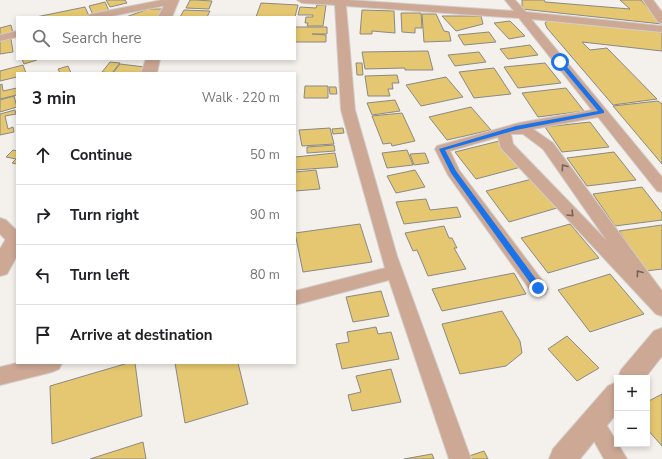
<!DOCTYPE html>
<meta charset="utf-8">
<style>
body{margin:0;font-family:"Nunito Sans",sans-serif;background:#f2f2f2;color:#202124}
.controls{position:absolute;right:12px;bottom:12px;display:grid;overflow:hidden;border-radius:0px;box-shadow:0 2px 6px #0003}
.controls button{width:36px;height:36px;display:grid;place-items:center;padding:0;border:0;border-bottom:1px solid #e0e0e0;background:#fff;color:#202124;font:20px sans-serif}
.stop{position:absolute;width:12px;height:12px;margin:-9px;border:3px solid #1a73e8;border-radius:50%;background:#fff}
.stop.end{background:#1a73e8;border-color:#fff;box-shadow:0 1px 4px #0008}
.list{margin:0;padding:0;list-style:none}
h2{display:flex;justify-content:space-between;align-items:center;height:52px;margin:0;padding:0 16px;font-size:17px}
h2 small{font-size:13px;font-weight:400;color:#757577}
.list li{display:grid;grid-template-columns:26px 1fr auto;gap:12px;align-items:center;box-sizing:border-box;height:60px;padding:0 16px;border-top:1px solid #e0e0e0}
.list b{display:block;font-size:15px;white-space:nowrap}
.list em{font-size:13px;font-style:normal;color:#757577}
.icon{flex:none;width:22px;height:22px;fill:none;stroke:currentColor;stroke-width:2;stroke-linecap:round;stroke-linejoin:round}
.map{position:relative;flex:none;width:662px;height:459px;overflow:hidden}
.search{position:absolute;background:#fff;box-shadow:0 2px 6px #0003;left:16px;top:16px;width:280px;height:44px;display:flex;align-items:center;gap:10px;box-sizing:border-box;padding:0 14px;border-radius:0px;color:#757577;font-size:15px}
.panel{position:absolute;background:#fff;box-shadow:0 2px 6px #0003;left:16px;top:72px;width:280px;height:292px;border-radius:0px}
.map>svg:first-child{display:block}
.building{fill:#e4c770;stroke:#8b8985}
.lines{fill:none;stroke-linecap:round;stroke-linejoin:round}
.minor-casing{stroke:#d2cecb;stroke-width:2}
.tertiary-casing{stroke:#d2cecb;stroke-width:2}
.minor{fill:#cca895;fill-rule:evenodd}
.tertiary{fill:#cca895;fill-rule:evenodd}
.oneway{stroke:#766258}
.route{fill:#1a73e8}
</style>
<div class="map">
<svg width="662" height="459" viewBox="0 0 662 459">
<rect width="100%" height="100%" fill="#f4f0ec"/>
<path class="building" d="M106 0H125L127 3 110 7Z
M190 0H196L212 1 209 9 186 8Z
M522 0H544L545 2 630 9 620 0H641L662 24 522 9Z
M105 2 109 11 93 15 89 6Z
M261 3 298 5 295 17H256Z
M317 5H326L323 26H307L308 23H305L306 17H313V15H298L300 7 316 8Z
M85 7 89 16 83 17H36Z
M148 9H162L159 17H126Z
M184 10 210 11 207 17H180Z
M362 10 394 11 395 33 372 31V34H360Z
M401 13H421L422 28H415V33L402 32Z
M422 14H436L444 31 449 32 451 41 424 42Z
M442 16H481L483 24 456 31Z
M549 20 568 21 662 32V51L582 42 590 50 607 48 657 99 613 105 547 28 545 23Z
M510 21 525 36 509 39 494 23Z
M11 25 13 33 0 36V28Z
M295 27H327V34H312L326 35V42H295Z
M489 32 496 42 464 45 458 35Z
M11 39 13 52 0 54V41Z
M530 45 538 55 508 59 500 49Z
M428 51 433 70H405V68L365 69 362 52Z
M479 52 486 62 455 66 448 55Z
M22 59H37V60L24 64Z
M110 62 120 63 112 73 102 72Z
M356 63H362L363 75H357Z
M545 63 561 83 518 88 504 67Z
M120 64 145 67 141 73H113Z
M23 65 26 73H17V77L0 81V71Z
M68 66 71 73H60L58 69Z
M494 68 511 94 474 98 459 72Z
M397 75 399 83H392L393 89H388L390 96H368L365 76Z
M446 77 463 97 421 106 406 85Z
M2 84 3 91 17 88V95L0 99V85Z
M305 86H328V98H304Z
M329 87H336L337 94H330Z
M566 88 584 111 538 117 522 93Z
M14 96 17 107 0 112V100Z
M395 100 400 111 372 115 367 103Z
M658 101 662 104V164L613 106Z
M471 107 491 130 447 140 429 117Z
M15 110 16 114 5 116 8 129 13 127 14 132 0 135V114Z
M402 113 415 141 392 146 391 143 383 144 372 116Z
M590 122 609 147 562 152 545 127Z
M330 128 334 144 302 146 299 130Z
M343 128 344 133 333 134 332 129Z
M499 141 521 167 476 179 455 152Z
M334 145 335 151 307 153V147Z
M13 150 17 151V164L12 163 16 159 6 157Z
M407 150 413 165 387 168 382 153Z
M614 152 636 180 587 186 567 158Z
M335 153 338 167 295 170V157Z
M425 153 429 163 414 165 410 154Z
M316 170 320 189 295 191V172Z
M415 170 425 187 396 193 387 176Z
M532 179 557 208 509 222 486 191Z
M642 187 662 213V220L615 226 593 194Z
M426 199 430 210 457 207 461 217 404 224 396 202Z
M360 224 372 262 303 272 295 233Z
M570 224 599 258 548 273 521 238Z
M662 225V269L646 271 619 231Z
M444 226 449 238H452L457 248H454L466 269 428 276 417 250 413 251 405 233Z
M514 273 526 294 442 311 432 289Z
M610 274 644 314 590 332 558 290Z
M381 291 389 316 353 322 346 297Z
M502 311 520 341 522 353 506 366 460 374 442 324Z
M376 327 378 334 391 332 399 359 342 369 336 344 349 342 347 332Z
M567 336 599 368 577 381 548 349Z
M128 363H135L142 416 52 444 50 386Z
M175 363H238L248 404 185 423Z
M391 369 401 402 352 411 348 395 361 392 356 376Z
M662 394V446L647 429V402Z
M143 442 146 459H90Z
M484 451 488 459H471L469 456Z
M432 454 434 459H404Z"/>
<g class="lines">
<g class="minor-casing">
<path id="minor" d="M162 0 178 1 173 4 107 17H86L91 14Z
M297 0H348L514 11 505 0H515L526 12 662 26V32L531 19 662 177V192L657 191 598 117 533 129 553 143 662 291V316L656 314 501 148 498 137 450 151 459 170 545 284 548 289 545 294 539 296 533 294 448 175 435 149 437 146 519 123 592 110 519 18 346 6 355 110 397 256 471 459H449L389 280 295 305V291L385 268 341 110 335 5 302 3ZM511 134H523L543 149 607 241 513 144Z
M643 0H653L662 12V23L658 22Z
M17 31V37L0 41V35Z
M0 218 6 220 17 231V244L9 243 0 234Z
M17 363H62L59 369 52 372 0 385V367Z
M594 413 601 416 627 459H604L584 423 587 416Z"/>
</g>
<g class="tertiary-casing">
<path id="tertiary" d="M167 0H179L172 17H158Z
M146 59H160L157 73H141Z
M17 229V256L7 274 0 276V249L10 232Z
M662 328V356L645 378H618L621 370 654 331Z
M617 382V413L580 459H549L553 449 608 386Z"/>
</g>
<use href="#minor" class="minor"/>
<use href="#tertiary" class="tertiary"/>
</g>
<defs><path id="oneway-chevron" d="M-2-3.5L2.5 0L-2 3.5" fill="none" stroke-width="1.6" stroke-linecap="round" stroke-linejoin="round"/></defs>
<g class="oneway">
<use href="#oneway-chevron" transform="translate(564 167) rotate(-126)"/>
<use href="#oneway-chevron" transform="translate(571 214) rotate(46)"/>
<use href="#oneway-chevron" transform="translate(639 273) rotate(-126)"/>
</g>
<path class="route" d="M558 61H562L604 111V113L516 130 445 150 456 171 541 286V291H536L451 173 439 149 516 126 598 111 558 63Z"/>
</svg>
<div class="controls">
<button>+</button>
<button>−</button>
</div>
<div class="stop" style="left:560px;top:62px"></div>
<div class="stop end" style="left:538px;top:288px"></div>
<div class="search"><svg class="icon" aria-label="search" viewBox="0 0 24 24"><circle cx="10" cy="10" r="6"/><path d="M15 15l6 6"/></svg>Search here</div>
<section class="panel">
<h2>3 min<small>Walk · 220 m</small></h2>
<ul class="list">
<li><svg class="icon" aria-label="ahead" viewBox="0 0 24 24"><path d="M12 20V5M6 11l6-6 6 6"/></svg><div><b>Continue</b></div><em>50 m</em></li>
<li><svg class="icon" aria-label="right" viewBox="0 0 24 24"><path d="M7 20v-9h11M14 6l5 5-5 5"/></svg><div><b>Turn right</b></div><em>90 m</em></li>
<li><svg class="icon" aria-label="left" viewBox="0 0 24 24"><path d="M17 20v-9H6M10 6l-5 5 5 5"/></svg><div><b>Turn left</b></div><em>80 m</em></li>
<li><svg class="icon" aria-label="arrive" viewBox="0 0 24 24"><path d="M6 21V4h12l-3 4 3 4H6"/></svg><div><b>Arrive at destination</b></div></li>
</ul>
</section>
</div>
